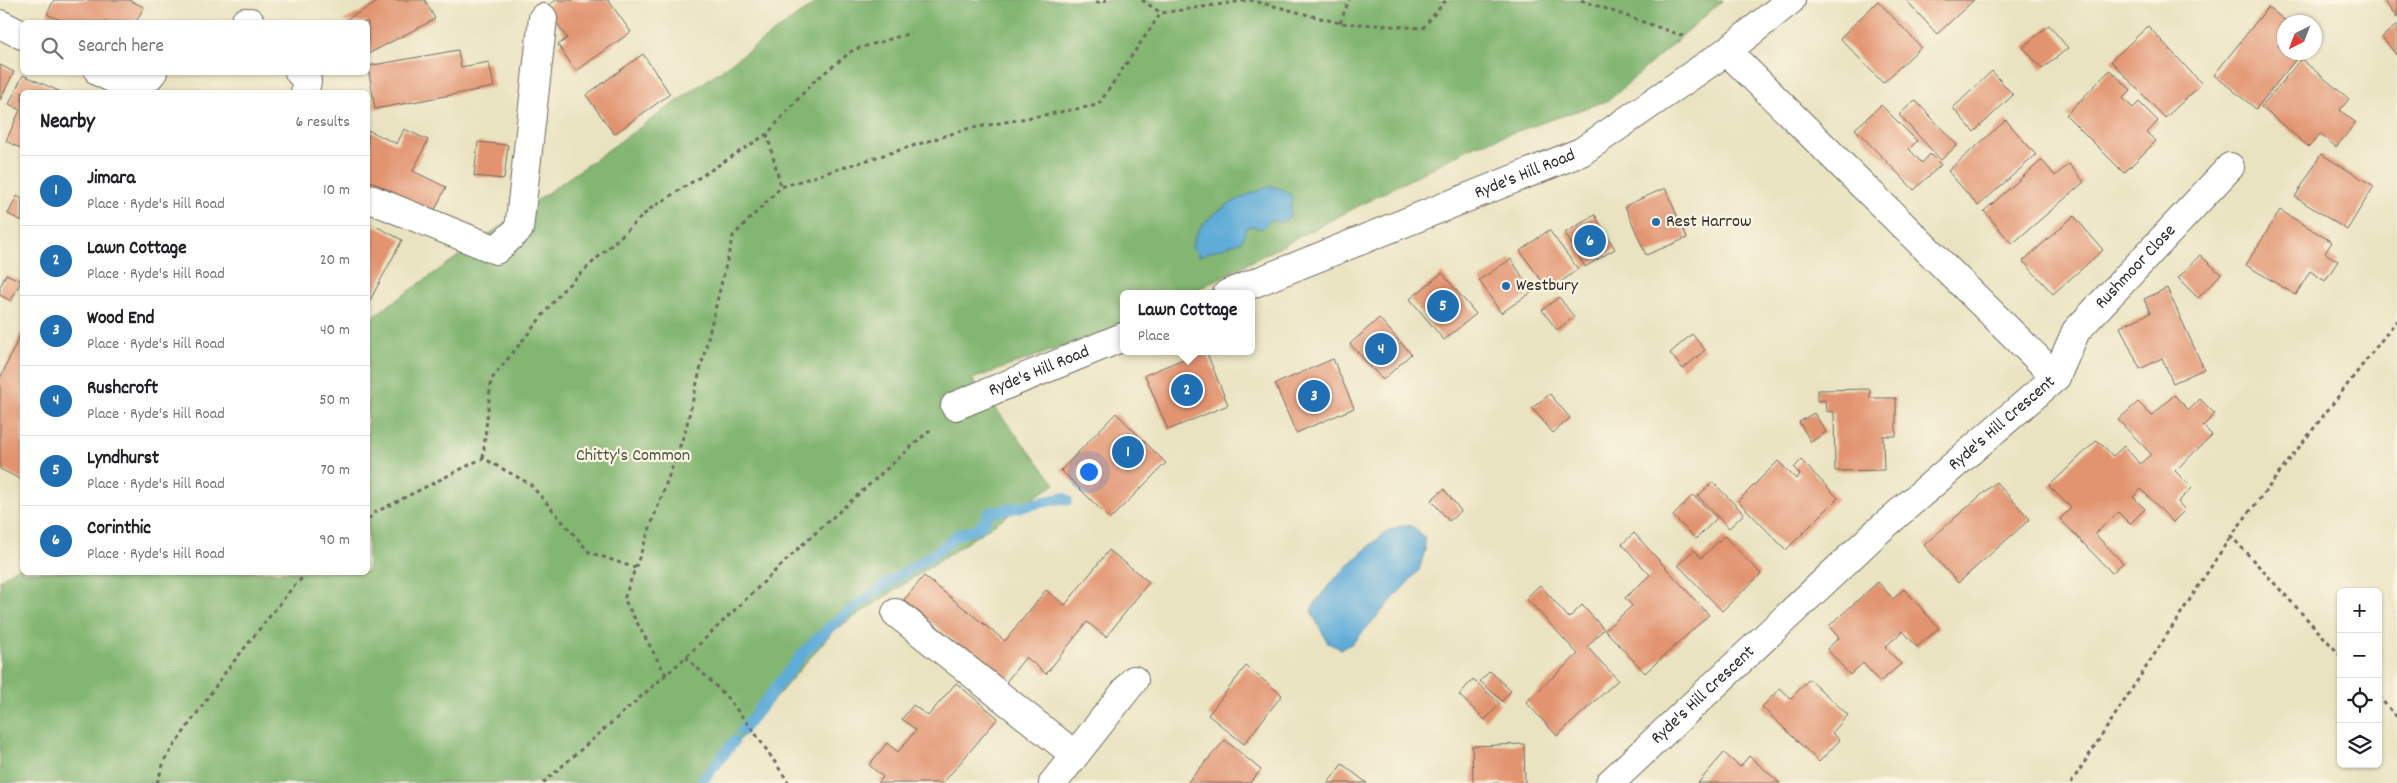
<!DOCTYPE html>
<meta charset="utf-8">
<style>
body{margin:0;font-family:Dekko,sans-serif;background:#f2f2f2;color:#202124}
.controls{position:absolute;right:15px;bottom:15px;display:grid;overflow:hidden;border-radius:8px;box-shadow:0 1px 4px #0004}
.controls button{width:45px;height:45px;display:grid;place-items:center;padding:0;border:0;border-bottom:1px solid #e0e0e0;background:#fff;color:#202124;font:25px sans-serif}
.compass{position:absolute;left:2277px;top:15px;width:45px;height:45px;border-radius:50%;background:#fff;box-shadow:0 1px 4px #0004;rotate:222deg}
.you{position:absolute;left:1088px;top:471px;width:18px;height:18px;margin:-12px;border:4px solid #fff;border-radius:50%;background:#1a73e8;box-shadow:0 0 0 8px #1a73e833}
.badge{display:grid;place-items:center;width:32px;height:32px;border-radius:50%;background:#1f6fb2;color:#fff;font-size:16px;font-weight:700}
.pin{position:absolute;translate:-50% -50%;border:2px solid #fff;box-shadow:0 1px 5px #0006}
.popup{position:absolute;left:1120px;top:290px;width:135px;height:65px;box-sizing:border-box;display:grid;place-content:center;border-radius:8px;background:#fff;filter:drop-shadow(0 1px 4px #0005);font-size:16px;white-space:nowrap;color:#757577}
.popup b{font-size:19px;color:#202124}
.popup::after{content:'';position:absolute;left:50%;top:100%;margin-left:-10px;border:10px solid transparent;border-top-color:#fff}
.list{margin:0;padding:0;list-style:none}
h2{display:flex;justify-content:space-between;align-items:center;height:65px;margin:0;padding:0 20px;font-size:21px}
h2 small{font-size:16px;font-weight:400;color:#757577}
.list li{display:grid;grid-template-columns:32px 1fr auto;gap:15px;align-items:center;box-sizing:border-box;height:70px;padding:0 20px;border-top:1px solid #e0e0e0}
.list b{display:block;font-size:19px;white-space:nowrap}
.list p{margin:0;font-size:16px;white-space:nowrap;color:#757577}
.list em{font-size:16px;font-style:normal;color:#757577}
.icon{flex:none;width:28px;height:28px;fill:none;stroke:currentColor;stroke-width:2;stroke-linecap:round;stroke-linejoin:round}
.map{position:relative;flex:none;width:2397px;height:783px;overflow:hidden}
.search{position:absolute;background:#fff;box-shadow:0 1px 4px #0004;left:20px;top:20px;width:350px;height:55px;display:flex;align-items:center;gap:12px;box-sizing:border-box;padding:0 18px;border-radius:8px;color:#757577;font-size:19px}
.panel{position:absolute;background:#fff;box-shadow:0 1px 4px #0004;left:20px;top:90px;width:350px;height:485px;border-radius:8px}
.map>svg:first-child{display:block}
.forest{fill:#83b672;stroke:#57704e}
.water{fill:#5facd8;stroke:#456c82}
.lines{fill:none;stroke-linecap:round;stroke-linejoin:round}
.stream{stroke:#5facd8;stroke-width:11}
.building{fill:#e29471}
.minor-casing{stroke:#6e6b60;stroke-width:30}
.path{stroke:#6e6b60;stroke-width:3;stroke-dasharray:4 4;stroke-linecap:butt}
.minor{stroke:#fff;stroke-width:28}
.poi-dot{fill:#1f6fb2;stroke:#fcf5e5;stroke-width:2}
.labels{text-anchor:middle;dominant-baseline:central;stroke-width:4.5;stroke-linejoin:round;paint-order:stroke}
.street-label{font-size:18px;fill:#2b2b2b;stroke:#fcf5e5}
.poi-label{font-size:18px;fill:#2b2b2b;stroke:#fcf5e5;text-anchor:start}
.park-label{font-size:18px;fill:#495641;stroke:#fcf5e5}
</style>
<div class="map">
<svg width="2397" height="783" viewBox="0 0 2397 783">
<rect width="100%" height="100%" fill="#fcf5e5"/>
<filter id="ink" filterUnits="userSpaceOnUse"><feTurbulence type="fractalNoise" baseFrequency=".02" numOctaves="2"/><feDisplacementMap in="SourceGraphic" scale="10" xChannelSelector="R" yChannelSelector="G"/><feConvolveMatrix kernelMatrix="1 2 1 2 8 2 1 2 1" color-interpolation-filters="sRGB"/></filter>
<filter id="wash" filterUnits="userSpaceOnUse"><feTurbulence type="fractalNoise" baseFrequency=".0096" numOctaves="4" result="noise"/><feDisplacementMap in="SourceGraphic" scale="20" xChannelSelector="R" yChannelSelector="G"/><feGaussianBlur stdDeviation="1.12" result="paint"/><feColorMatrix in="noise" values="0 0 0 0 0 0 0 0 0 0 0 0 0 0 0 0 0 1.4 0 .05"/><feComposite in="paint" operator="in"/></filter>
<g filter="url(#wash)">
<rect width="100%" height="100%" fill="#eae3c1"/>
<path class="forest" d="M820 0H1723L1609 100 1474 146 1189 294H1123V325L972 379 1055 484 833 631 702 783H0V580L22 564V572H368V320Z"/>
<path class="water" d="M1271 186 1285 190 1292 197 1290 216 1282 222 1269 220 1262 229 1252 226 1246 228 1242 241 1199 256 1192 247C1198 213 1243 196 1271 186Z
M1404 525 1412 526 1425 538V550L1419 570 1353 643 1341 649 1328 643 1311 611C1320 589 1366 548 1386 532 1391 529 1398 527 1404 525Z"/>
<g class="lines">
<path class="stream" d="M742 731 803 653 832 625 873 593 941 549 958 534 974 530 983 524 989 513 1063 498 1067 500
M701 783 734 741"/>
</g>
<g id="blocks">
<path class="building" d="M54 0H129L144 7 136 22H64L47 14Z
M382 0H425L435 19 368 54V22H344L343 21Z
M556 0H608L631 32 576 71 558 45 567 38 546 7Z
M1906 0H1974L1937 34Z
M2383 0H2397V18Z
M1878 1 1921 47 1883 83 1840 38Z
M2268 7 2287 22H2284V37L2278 45 2284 52 2296 59 2256 109 2214 75Z
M2049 25 2068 48 2042 69 2023 47Z
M2397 25V56L2382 37Z
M2148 26 2202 84 2165 118 2111 61Z
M458 50 461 67 489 62 494 87 375 109 368 66Z
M643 54 670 94 614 134 586 95Z
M2301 59 2349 99 2340 110 2356 123 2336 147 2320 134 2309 147 2261 107Z
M0 65 14 72 0 100Z
M2110 70 2131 90 2123 98 2133 108 2139 102 2158 121 2147 133 2156 141 2124 173 2066 115Z
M1992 71 2013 95 1974 132 1953 108Z
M23 75 61 92H22V149L6 141 20 110 9 104Z
M1915 100 1957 145 1941 160 1899 115Z
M1881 105 1917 141 1909 149 1922 163 1930 154 1941 165 1914 190 1855 129Z
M2006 120 2036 155 1978 206 1948 171Z
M404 129 428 140 413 171 446 187 434 212 368 180V130L397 144Z
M478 142 508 145 504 179 474 176Z
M2321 154 2374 186 2347 230 2295 197Z
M2042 160 2055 176 2069 164 2084 182 2012 244 1984 211Z
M1665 188 1687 238 1646 255 1625 206Z
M17 196 22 199V221L8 214Z
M2280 210 2332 242 2325 253 2338 261 2325 281 2310 271 2296 295 2246 265Z
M1595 215 1615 249 1585 267 1565 233Z
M2074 216 2103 250 2053 294 2023 261Z
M368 222 402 240 368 304Z
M1549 230 1578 269 1549 291 1520 251Z
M2200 255 2221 274 2198 298 2178 278Z
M1511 259 1532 292 1501 313 1479 280Z
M1442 273 1476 314 1444 340 1410 299Z
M6 274 21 281 11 301 0 295V287Z
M2167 288 2204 369 2173 383 2162 358 2140 369 2120 327 2150 313 2144 299Z
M1559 297 1574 317 1557 330 1542 310Z
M1379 318 1411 354 1383 380 1350 344Z
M22 330V480L0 469V379Z
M1692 334 1705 350 1683 369 1670 353Z
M1202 351H1206L1228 405 1168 430 1145 375Z
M1333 359 1354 408 1296 433 1275 384Z
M1870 389V398H1896V436H1883L1884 470 1835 471 1834 412 1826 411 1825 400 1817 401V390Z
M1550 394 1570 418 1553 433 1532 408Z
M2174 395 2189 410 2200 399 2215 414 2203 426 2212 435 2175 471 2192 488 2178 502 2185 510 2173 522 2141 489 2133 497 2145 509 2130 524 2118 512 2095 534 2123 563 2112 573 2060 519 2071 508 2049 486 2097 440 2113 456 2124 446 2140 464 2151 454 2118 420 2138 402 2152 416Z
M1116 413 1166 463 1110 519 1061 470Z
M1814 413 1826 432 1811 442 1799 422Z
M1801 460 1838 498 1786 550 1738 501 1778 461 1796 479 1800 474 1794 468Z
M1713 482 1744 514 1729 528 1698 496Z
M1996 482 2030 519 1958 583 1924 545Z
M1444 489 1461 511 1449 521 1431 500Z
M1693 495 1717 518 1696 539 1673 516Z
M1634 533 1709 615 1645 673 1605 630 1632 606 1625 598 1650 575 1622 544Z
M1724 536 1761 574 1722 611 1678 565 1694 550 1701 558Z
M1109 550 1149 582 1106 637 1087 622 1046 674 1026 657 1006 682 904 600 924 576 1005 641 1046 590 1065 605Z
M1878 582 1893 599 1904 589 1939 628 1917 647 1903 631 1885 647 1901 664 1880 682 1863 663 1850 675 1827 649 1839 638 1829 626Z
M1540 585 1569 618 1582 605 1604 629 1587 647 1618 680 1557 736 1526 702 1578 654 1526 598Z
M1246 666 1282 695 1244 744 1208 715Z
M1490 671 1511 691 1502 701 1480 681Z
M1473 679 1500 704 1485 720 1459 695Z
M1809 679 1848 715 1832 733 1840 740 1819 762 1762 707 1780 688 1791 698Z
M956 683 998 718 943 783H878L883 777 869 765 887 743 898 752 916 730 902 719 913 705 928 716Z
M1225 740 1261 770 1250 783H1187Z
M1524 744 1525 783H1473L1472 746Z
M1724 753 1740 767 1749 756 1780 783H1698Z
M1342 764 1367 783H1328Z"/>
</g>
</g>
<g filter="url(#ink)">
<use href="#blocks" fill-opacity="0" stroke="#6e6b60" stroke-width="1"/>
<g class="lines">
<g class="minor-casing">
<g id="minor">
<path d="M245 22H250"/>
<path d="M0 24 22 35"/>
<path d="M1727 51 2056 377"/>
<path d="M99 72 140 92"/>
<path d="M299 72 307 81 305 92"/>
<path d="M137 91 153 72"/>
<path d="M368 198 496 250 519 229 543 18"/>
<path id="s1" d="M1227 294 1581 152 1727 51 1791 0"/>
<path id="s2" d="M955 406 1123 337"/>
<path d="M896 613 1075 755"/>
<path d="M1053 783 1134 680"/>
<path id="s3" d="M1610 783 1877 532 2056 377 2076 331 2230 167"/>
</g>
</g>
<path class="path" d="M1142 0 1161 13
M1581 0 1686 37
M1096 3 1107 0
M1340 23 1349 0
M767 134 781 187
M483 458 491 380 563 290 650 209 767 134 812 83 853 50 911 33
M368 519 376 512 483 458 530 484 589 552 635 568
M2341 656 2231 536 2397 320
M686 657 725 695 753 730 789 783
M666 675 624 599 685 432 733 236 781 187 967 129 1098 105 1161 13 1250 0 1340 23 1423 28 1446 0
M2378 696 2397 717
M157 783 165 759 227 670 293 587 308 572
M543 783 686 657 802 545 931 429
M2071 783 2231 536"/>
<use href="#minor" class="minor"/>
</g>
</g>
<g class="poi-dot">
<circle cx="1656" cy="222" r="5"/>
<circle cx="1506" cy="286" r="5"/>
</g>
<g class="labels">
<g class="street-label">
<text stroke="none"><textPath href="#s1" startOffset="321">Ryde's Hill Road</textPath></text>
<text stroke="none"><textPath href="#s3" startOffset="741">Rushmoor Close</textPath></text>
<text stroke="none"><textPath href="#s2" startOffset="91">Ryde's Hill Road</textPath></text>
<text stroke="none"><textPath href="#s3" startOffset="532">Ryde's Hill Crescent</textPath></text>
<text stroke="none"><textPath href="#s3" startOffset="128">Ryde's Hill Crescent</textPath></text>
</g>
<g class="poi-label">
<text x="1666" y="222">Rest Harrow</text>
<text x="1516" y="286">Westbury</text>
</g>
<g class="park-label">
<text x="633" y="456">Chitty's Common</text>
</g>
</g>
</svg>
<div class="controls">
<button>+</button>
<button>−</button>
<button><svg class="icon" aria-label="locate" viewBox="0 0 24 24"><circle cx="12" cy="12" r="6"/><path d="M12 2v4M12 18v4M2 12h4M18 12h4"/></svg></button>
<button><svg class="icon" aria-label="layers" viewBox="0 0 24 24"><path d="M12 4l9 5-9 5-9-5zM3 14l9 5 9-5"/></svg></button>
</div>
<svg class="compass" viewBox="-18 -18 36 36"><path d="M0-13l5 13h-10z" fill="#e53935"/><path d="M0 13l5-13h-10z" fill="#757577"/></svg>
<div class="you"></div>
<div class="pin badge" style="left:1128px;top:452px">1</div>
<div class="pin badge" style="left:1187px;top:390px">2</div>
<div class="popup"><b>Lawn Cottage</b>Place</div>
<div class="pin badge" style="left:1314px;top:396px">3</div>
<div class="pin badge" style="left:1381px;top:349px">4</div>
<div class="pin badge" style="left:1443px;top:306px">5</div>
<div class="pin badge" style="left:1590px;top:241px">6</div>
<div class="search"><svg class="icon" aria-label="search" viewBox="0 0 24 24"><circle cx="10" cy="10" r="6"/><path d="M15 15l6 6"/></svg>Search here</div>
<section class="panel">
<h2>Nearby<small>6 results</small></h2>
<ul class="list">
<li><span class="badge">1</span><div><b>Jimara</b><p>Place · Ryde's Hill Road</p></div><em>10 m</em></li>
<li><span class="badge">2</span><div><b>Lawn Cottage</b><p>Place · Ryde's Hill Road</p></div><em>20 m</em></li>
<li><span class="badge">3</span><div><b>Wood End</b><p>Place · Ryde's Hill Road</p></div><em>40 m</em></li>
<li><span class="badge">4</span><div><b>Rushcroft</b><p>Place · Ryde's Hill Road</p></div><em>50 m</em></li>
<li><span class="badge">5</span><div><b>Lyndhurst</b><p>Place · Ryde's Hill Road</p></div><em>70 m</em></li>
<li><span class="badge">6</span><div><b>Corinthic</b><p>Place · Ryde's Hill Road</p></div><em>90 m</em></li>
</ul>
</section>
</div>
